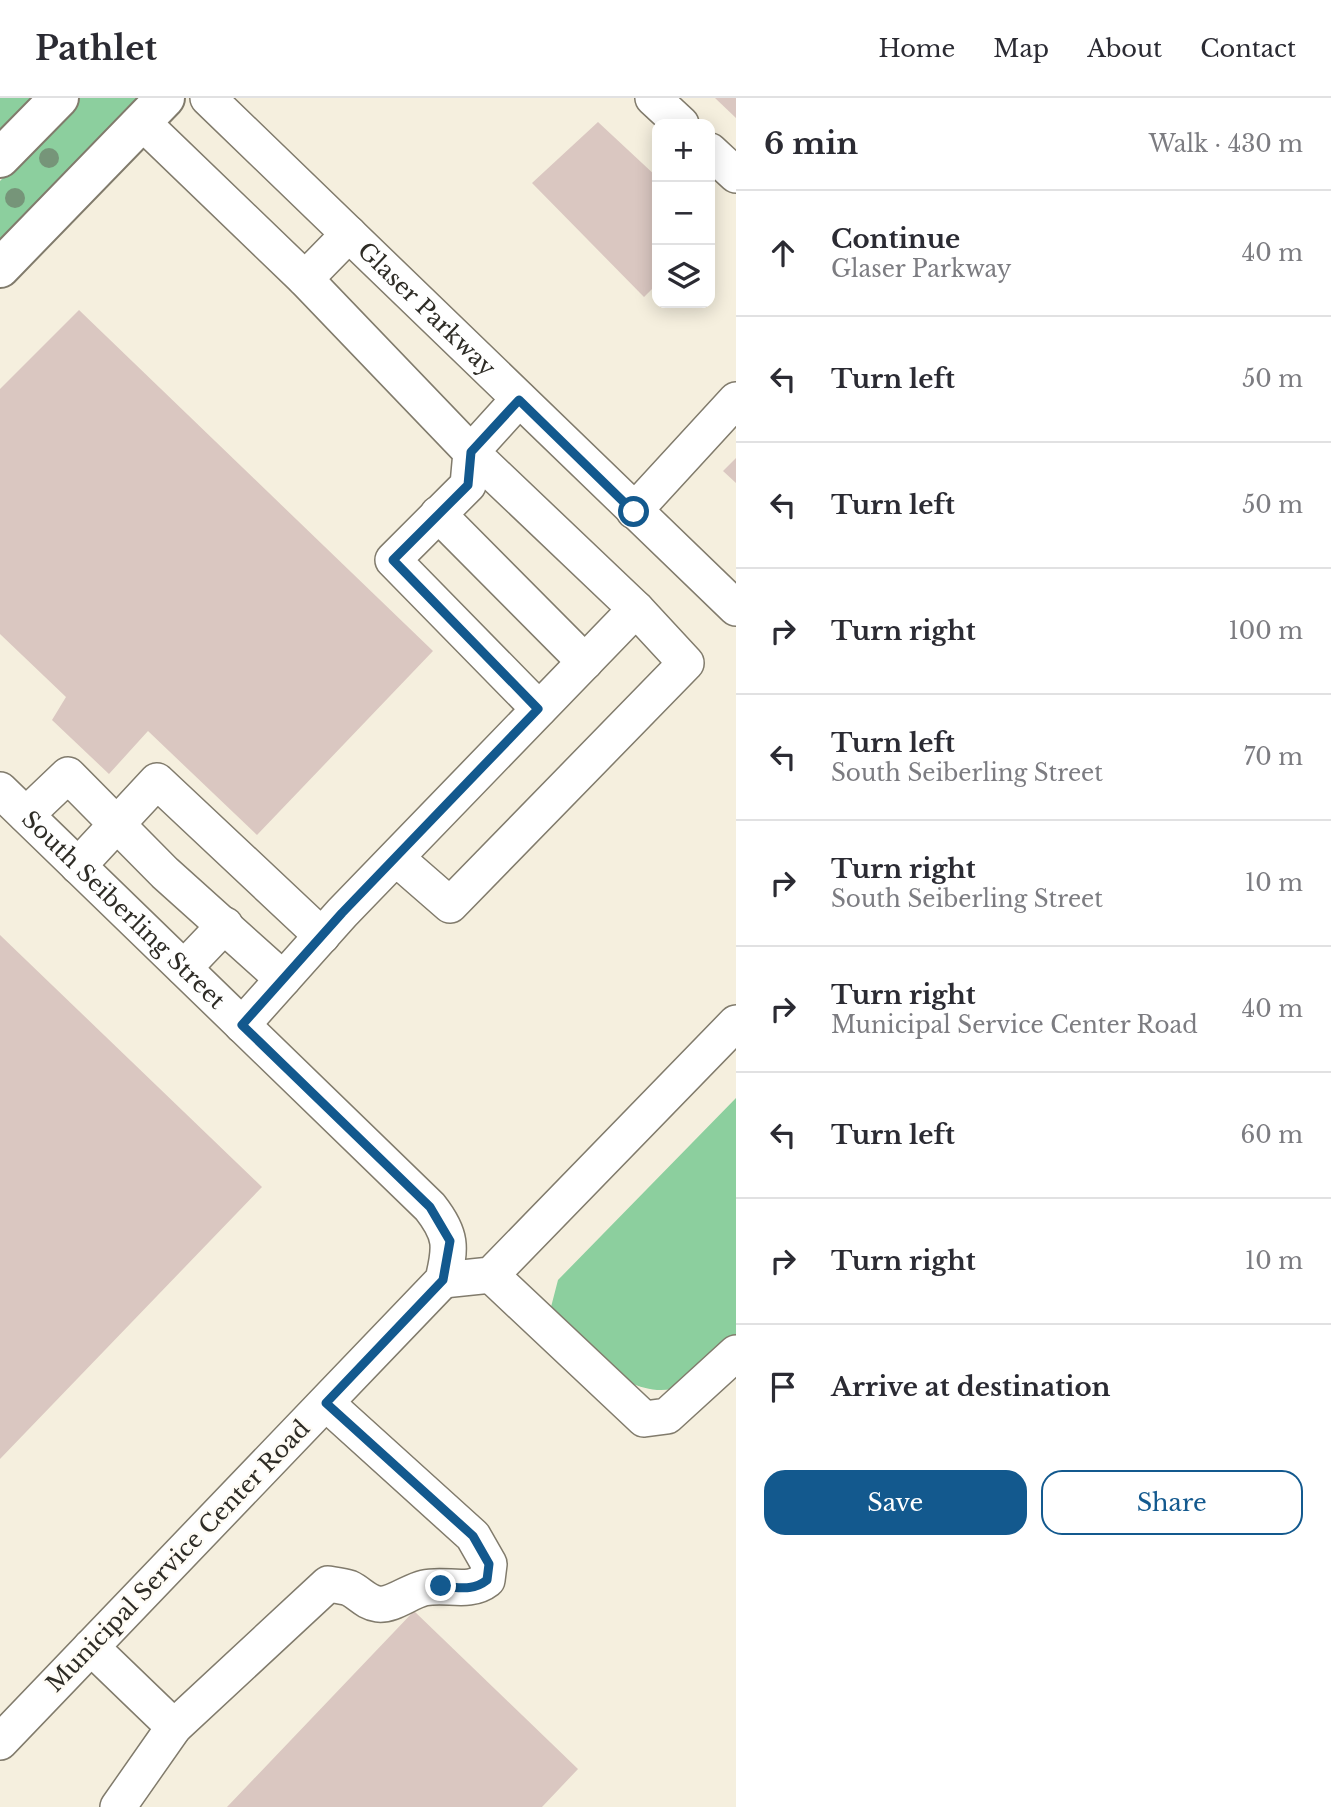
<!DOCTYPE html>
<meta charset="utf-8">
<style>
body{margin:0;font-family:"Libre Baskerville",serif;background:#f2f2f3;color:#2b2b33}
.controls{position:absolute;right:21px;top:21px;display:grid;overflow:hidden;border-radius:14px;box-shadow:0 4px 18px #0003}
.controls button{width:63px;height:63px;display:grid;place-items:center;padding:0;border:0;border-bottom:2px solid #e1e1e2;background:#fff;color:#2b2b33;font:35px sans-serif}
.stop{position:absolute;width:21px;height:21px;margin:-16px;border:5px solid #13598e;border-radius:50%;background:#fff}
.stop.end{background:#13598e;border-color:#fff;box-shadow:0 2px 7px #0008}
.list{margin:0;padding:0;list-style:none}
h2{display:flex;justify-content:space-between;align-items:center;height:91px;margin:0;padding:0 28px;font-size:30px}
h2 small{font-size:23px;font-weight:400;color:#7c7c81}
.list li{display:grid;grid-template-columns:46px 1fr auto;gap:21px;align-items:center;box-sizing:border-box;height:126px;padding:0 28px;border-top:2px solid #e1e1e2}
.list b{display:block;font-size:26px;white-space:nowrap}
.list p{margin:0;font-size:23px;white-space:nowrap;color:#7c7c81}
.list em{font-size:23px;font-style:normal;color:#7c7c81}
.actions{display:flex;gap:14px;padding:21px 28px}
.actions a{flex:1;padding:16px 0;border:2px solid #13598e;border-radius:21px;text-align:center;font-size:24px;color:#13598e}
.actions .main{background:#13598e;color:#fff}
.icon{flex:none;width:38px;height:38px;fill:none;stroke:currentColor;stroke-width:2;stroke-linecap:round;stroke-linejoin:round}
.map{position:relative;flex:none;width:736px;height:1709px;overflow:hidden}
header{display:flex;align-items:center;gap:42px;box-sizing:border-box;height:98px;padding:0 35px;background:#fff;border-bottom:2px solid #e1e1e2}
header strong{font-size:33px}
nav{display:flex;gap:38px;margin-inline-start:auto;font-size:24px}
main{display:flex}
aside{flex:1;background:#fff}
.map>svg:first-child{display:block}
.green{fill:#8ccf9e}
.building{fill:#dac7c1}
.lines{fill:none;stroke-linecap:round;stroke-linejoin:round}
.minor-casing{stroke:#817b6c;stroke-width:38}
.major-casing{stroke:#817b6c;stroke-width:42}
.minor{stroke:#fff;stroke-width:35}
.major{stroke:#fff;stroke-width:38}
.tree{fill:#769579}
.route{stroke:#13598e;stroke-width:9}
.labels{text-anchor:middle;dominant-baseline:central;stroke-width:5;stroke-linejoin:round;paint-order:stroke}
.street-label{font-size:23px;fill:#2e2c26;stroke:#fffcf5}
</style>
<header>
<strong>Pathlet</strong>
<nav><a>Home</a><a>Map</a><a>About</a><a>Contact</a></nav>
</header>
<main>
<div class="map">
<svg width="736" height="1709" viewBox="0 0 736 1709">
<rect width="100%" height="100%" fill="#f5efde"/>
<path class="green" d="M0 0H33L0 34Z
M79 0H138L0 142V83Z
M736 1000V1241C724 1253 712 1269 699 1279 642 1321 581 1252 551 1209L558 1182Z"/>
<path class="building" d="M715 0H736V20Z
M598 24 657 79V186L644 199 532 85Z
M79 212 433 553 257 737 148 633 109 676 52 622 66 599 0 536V291Z
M736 360V385L723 373Z
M0 837 262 1089 0 1361Z
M414 1513 578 1671 542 1709H227Z"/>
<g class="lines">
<g class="minor-casing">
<g id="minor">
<path id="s1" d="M208 0 736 510"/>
<path d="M653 0 681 26"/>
<path d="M142 24 305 181 471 354 468 387 393 462 539 611"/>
<path d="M710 53 736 77"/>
<path d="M305 181 349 136"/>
<path d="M519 301 471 354 636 511"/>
<path d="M634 413 736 302"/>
<path d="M438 416 585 564"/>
<path id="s2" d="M0 692 430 1109C452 1137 451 1149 443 1182L0 1644"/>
<path d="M26 717 68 677 165 775 283 881"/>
<path d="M78 768 157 683 322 838"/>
<path d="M184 870 225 827"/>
<path d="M242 927 342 815 636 511 686 565 450 807 396 760"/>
<path d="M491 1177 644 1321 667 1318 736 1255"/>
<path d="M443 1182 491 1177 736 925"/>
<path d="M91 1549 174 1629"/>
<path d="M118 1709 174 1629 328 1486C334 1487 343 1488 349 1490 360 1495 365 1504 378 1506 392 1508 410 1493 424 1490 446 1485 469 1496 487 1482L489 1466 473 1438 326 1305"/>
</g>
</g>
<g class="major-casing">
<path id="major" d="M0 60 59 0
M0 170 165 0"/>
</g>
<use href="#minor" class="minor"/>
<use href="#major" class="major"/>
</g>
<g class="tree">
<circle cx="49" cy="60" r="10"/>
<circle cx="15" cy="100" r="10"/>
</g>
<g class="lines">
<path class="route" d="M441 1488C458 1489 472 1494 487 1482L489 1466 473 1438 326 1305 443 1182 450 1143 430 1109 242 927 342 815 538 611 393 462 468 387 471 354 519 302 634 414"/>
</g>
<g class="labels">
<g class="street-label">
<text stroke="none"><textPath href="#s1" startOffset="304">Glaser Parkway</textPath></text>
<text stroke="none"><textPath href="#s2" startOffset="172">South Seiberling Street</textPath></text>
<text transform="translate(178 1458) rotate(-46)">Municipal Service Center Road</text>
</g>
</g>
</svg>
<div class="controls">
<button>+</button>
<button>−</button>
<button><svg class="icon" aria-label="layers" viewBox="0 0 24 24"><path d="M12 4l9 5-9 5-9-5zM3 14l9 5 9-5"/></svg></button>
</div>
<div class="stop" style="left:634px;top:414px"></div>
<div class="stop end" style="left:441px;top:1488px"></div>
</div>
<aside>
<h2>6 min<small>Walk · 430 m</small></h2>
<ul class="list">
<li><svg class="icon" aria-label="ahead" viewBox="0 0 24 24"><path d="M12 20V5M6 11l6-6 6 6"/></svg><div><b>Continue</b><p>Glaser Parkway</p></div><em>40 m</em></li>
<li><svg class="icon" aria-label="left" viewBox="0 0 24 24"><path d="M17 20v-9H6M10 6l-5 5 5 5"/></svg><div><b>Turn left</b></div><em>50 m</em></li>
<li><svg class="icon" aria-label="left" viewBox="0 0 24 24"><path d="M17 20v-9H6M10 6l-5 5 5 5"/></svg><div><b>Turn left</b></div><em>50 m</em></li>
<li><svg class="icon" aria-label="right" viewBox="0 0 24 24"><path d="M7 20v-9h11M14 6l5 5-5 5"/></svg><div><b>Turn right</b></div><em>100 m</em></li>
<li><svg class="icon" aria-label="left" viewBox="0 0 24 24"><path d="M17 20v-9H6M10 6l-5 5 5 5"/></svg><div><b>Turn left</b><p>South Seiberling Street</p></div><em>70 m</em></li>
<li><svg class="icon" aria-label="right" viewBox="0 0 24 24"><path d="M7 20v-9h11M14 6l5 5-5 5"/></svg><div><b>Turn right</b><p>South Seiberling Street</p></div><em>10 m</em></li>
<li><svg class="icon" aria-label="right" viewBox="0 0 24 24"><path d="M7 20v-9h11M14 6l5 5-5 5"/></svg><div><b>Turn right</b><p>Municipal Service Center Road</p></div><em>40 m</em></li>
<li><svg class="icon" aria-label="left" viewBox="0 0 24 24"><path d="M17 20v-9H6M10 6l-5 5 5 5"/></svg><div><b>Turn left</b></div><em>60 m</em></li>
<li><svg class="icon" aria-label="right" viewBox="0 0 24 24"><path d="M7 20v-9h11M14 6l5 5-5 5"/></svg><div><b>Turn right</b></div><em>10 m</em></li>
<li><svg class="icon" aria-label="arrive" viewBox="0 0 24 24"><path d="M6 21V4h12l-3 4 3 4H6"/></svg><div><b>Arrive at destination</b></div></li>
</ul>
<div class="actions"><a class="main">Save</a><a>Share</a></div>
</aside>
</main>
